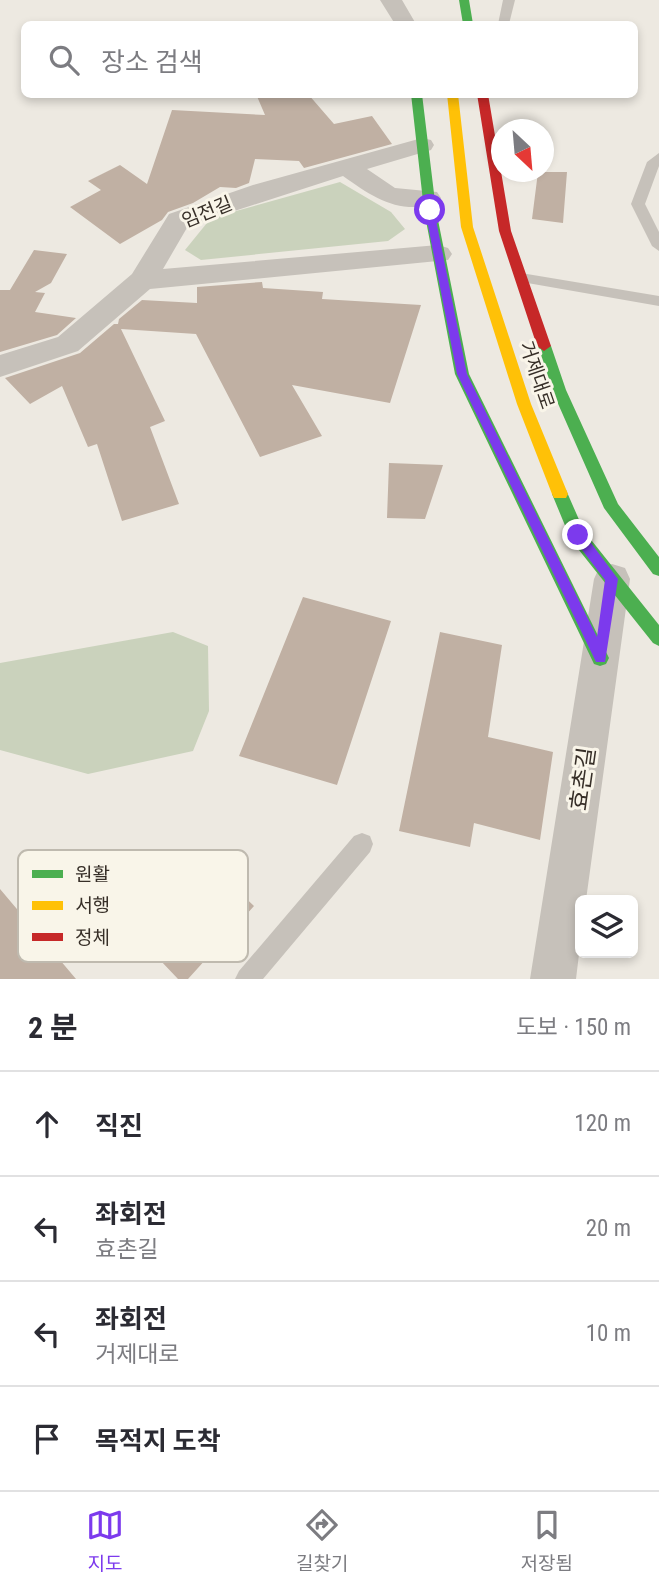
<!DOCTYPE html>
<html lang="ko">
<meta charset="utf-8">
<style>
body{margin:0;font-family:"Roboto Condensed","Noto Sans KR",sans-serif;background:#f7f7f7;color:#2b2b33}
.controls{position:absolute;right:21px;bottom:21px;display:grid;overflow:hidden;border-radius:10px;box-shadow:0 4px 10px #0003}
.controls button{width:63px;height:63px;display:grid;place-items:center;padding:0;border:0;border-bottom:2px solid #e1e1e2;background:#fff;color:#2b2b33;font:35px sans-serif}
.compass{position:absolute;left:491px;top:119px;width:63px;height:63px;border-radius:50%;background:#fff;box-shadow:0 4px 10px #0003;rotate:154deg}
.stop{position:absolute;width:21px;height:21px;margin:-16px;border:5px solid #7c3aed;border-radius:50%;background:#fff}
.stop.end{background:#7c3aed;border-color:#fff;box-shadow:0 2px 7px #0008}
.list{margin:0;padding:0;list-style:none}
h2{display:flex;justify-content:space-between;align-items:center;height:91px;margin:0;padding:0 28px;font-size:30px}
h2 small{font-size:23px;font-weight:400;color:#7c7c81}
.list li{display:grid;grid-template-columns:46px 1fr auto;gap:21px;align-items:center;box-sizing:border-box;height:105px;padding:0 28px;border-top:2px solid #e1e1e2}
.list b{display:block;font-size:26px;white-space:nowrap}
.list p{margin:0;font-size:23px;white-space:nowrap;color:#7c7c81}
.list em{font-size:23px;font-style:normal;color:#7c7c81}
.icon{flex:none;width:38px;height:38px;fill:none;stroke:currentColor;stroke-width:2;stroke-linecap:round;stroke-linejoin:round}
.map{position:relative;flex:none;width:659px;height:979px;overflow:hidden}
.search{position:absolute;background:#fff;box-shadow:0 4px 10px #0003;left:21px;right:21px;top:21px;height:77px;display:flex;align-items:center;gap:18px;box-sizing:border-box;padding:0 24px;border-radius:10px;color:#7c7c81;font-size:26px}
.sheet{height:511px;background:#fff}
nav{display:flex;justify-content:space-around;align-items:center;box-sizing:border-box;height:98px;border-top:2px solid #e1e1e2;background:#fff;font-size:19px;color:#7c7c81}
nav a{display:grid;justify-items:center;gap:4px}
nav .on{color:#7c3aed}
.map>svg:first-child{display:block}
.green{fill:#cad2bc}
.building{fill:#c0b0a3}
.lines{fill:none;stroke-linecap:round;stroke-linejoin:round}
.lane{fill:#c6c1ba;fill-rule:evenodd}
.street{fill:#c6c1ba;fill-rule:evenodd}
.fast{fill:#4caf50;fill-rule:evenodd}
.slow{fill:#ffc107;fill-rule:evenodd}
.jam{fill:#c62828;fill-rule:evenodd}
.route{fill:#7c3aed}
.labels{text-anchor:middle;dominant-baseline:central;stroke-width:6;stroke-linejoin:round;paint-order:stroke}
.street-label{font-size:19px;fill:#372f28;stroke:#f9f5e9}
.near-street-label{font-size:23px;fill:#372f28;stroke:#f9f5e9}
.key{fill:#f9f5e9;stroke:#bfbaaf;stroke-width:2}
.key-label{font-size:19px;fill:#372f28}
</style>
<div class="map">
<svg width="659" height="979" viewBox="0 0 659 979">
<rect width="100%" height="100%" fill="#ede9e1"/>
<path class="green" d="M340 182 391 212 405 229 388 241 201 260 185 250 211 218Z
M173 632 208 646 209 711 193 751 88 774 0 750V663Z"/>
<path class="building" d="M256 94H308L334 124 372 116 392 144 304 168 299 161 255 159 249 183 236 188 220 187 193 203 168 212 162 220 120 244 70 207 101 190 88 181 120 165 147 184 172 110 265 115Z
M538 172H567L563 223 532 219Z
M34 250 67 254 51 283 35 292 45 293 35 312 76 318 57 335 0 352V290H10Z
M262 282 263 288 323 292 322 299 421 305 390 403 292 385 322 436 260 457 196 334 121 329 165 421 150 427 179 504 122 521 97 444 88 447 62 386 30 404 5 378 80 353 114 324H118L119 319 142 300 197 303V287Z
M389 463 443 465 425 519 387 518Z
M303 597 391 621 337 785 239 756Z
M440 632 502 645 488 737 553 752 540 840 474 823 470 847 399 831Z
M194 849 254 906 188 979H178L124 922Z
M0 889 76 979H0Z"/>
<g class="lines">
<path class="lane" d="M503 0H515L509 24H498Z
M659 153V166L645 204 659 232V251L652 246 631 204 647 162Z
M521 273 659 296V306L516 281V275Z
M362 833 370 836 373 844 370 852 263 979H235L239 971 354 836Z"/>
<path class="street" d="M380 0H402L416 24H395Z
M422 138 431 140 434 145 431 150 367 169 395 188 437 192 441 198 437 204C397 214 374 198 343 176L188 226 163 269 438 245 448 248 452 254 448 260 150 289 78 351 0 377V355L58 337 132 274 169 214 253 185Z
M612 564 625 568 630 579 586 900H580V946L576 979H530L594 579 599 568Z"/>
<path class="fast" d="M459 0H469L473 24H463Z
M411 94H422L436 210 469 374 609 658 606 664 600 666 594 664 455 374 424 210Z
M544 341 551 346 566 390 618 504 659 557V576L653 574 604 508 552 390 537 346Z
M560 488 566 490 584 531 659 625V646L653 643 571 540 552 494 554 490Z"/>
<path class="slow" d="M447 94H458L473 227 531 404 568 494 566 498H554L552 494 517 404 461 227Z"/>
<path class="jam" d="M477 94H488L511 231 551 346 544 351 537 346 499 231Z"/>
</g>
<path class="route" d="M430 207 434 210 467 374 597 637 605 580 573 538V531H582L618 579 605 662H596L457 374 425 210Z"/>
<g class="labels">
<g class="street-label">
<text transform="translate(207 212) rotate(-22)">임전길</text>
<text transform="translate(537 375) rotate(71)">거제대로</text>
</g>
<g class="near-street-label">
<text transform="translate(583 779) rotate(-82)">효촌길</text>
</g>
</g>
<rect x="18" y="850" width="230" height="112" rx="10" class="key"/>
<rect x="32" y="870" width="31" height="8" fill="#4caf50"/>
<rect x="32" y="901" width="31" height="9" fill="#ffc107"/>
<rect x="32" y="933" width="31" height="8" fill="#c62828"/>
<g class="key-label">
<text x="75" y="881">원활</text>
<text x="75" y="912">서행</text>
<text x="75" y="944">정체</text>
</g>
</svg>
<div class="controls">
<button><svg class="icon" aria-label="layers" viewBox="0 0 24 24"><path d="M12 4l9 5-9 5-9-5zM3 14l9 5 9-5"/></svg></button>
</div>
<svg class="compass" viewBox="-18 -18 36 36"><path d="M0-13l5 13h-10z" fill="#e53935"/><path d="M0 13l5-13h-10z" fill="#7c7c81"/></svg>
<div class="stop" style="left:430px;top:210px"></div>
<div class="stop end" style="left:578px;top:535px"></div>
<div class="search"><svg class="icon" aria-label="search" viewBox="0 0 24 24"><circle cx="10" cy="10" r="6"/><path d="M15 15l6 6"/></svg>장소 검색</div>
</div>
<section class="sheet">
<h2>2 분<small>도보 · 150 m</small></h2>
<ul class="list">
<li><svg class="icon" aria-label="ahead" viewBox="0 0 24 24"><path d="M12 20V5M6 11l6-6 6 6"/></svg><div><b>직진</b></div><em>120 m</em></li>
<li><svg class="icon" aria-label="left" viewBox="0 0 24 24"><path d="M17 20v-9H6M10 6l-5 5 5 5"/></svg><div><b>좌회전</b><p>효촌길</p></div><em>20 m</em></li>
<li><svg class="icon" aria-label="left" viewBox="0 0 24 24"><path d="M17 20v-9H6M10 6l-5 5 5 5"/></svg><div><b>좌회전</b><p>거제대로</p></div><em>10 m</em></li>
<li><svg class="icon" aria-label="arrive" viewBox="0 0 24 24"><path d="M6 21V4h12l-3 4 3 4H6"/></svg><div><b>목적지 도착</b></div></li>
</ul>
</section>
<nav>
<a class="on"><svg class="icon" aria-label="map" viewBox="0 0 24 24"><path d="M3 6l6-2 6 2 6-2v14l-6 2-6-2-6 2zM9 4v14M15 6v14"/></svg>지도</a>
<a><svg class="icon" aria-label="directions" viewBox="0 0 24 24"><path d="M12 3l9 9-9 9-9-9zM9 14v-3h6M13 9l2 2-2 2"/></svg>길찾기</a>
<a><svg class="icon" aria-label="saved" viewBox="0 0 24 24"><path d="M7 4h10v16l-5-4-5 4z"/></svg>저장됨</a>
</nav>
